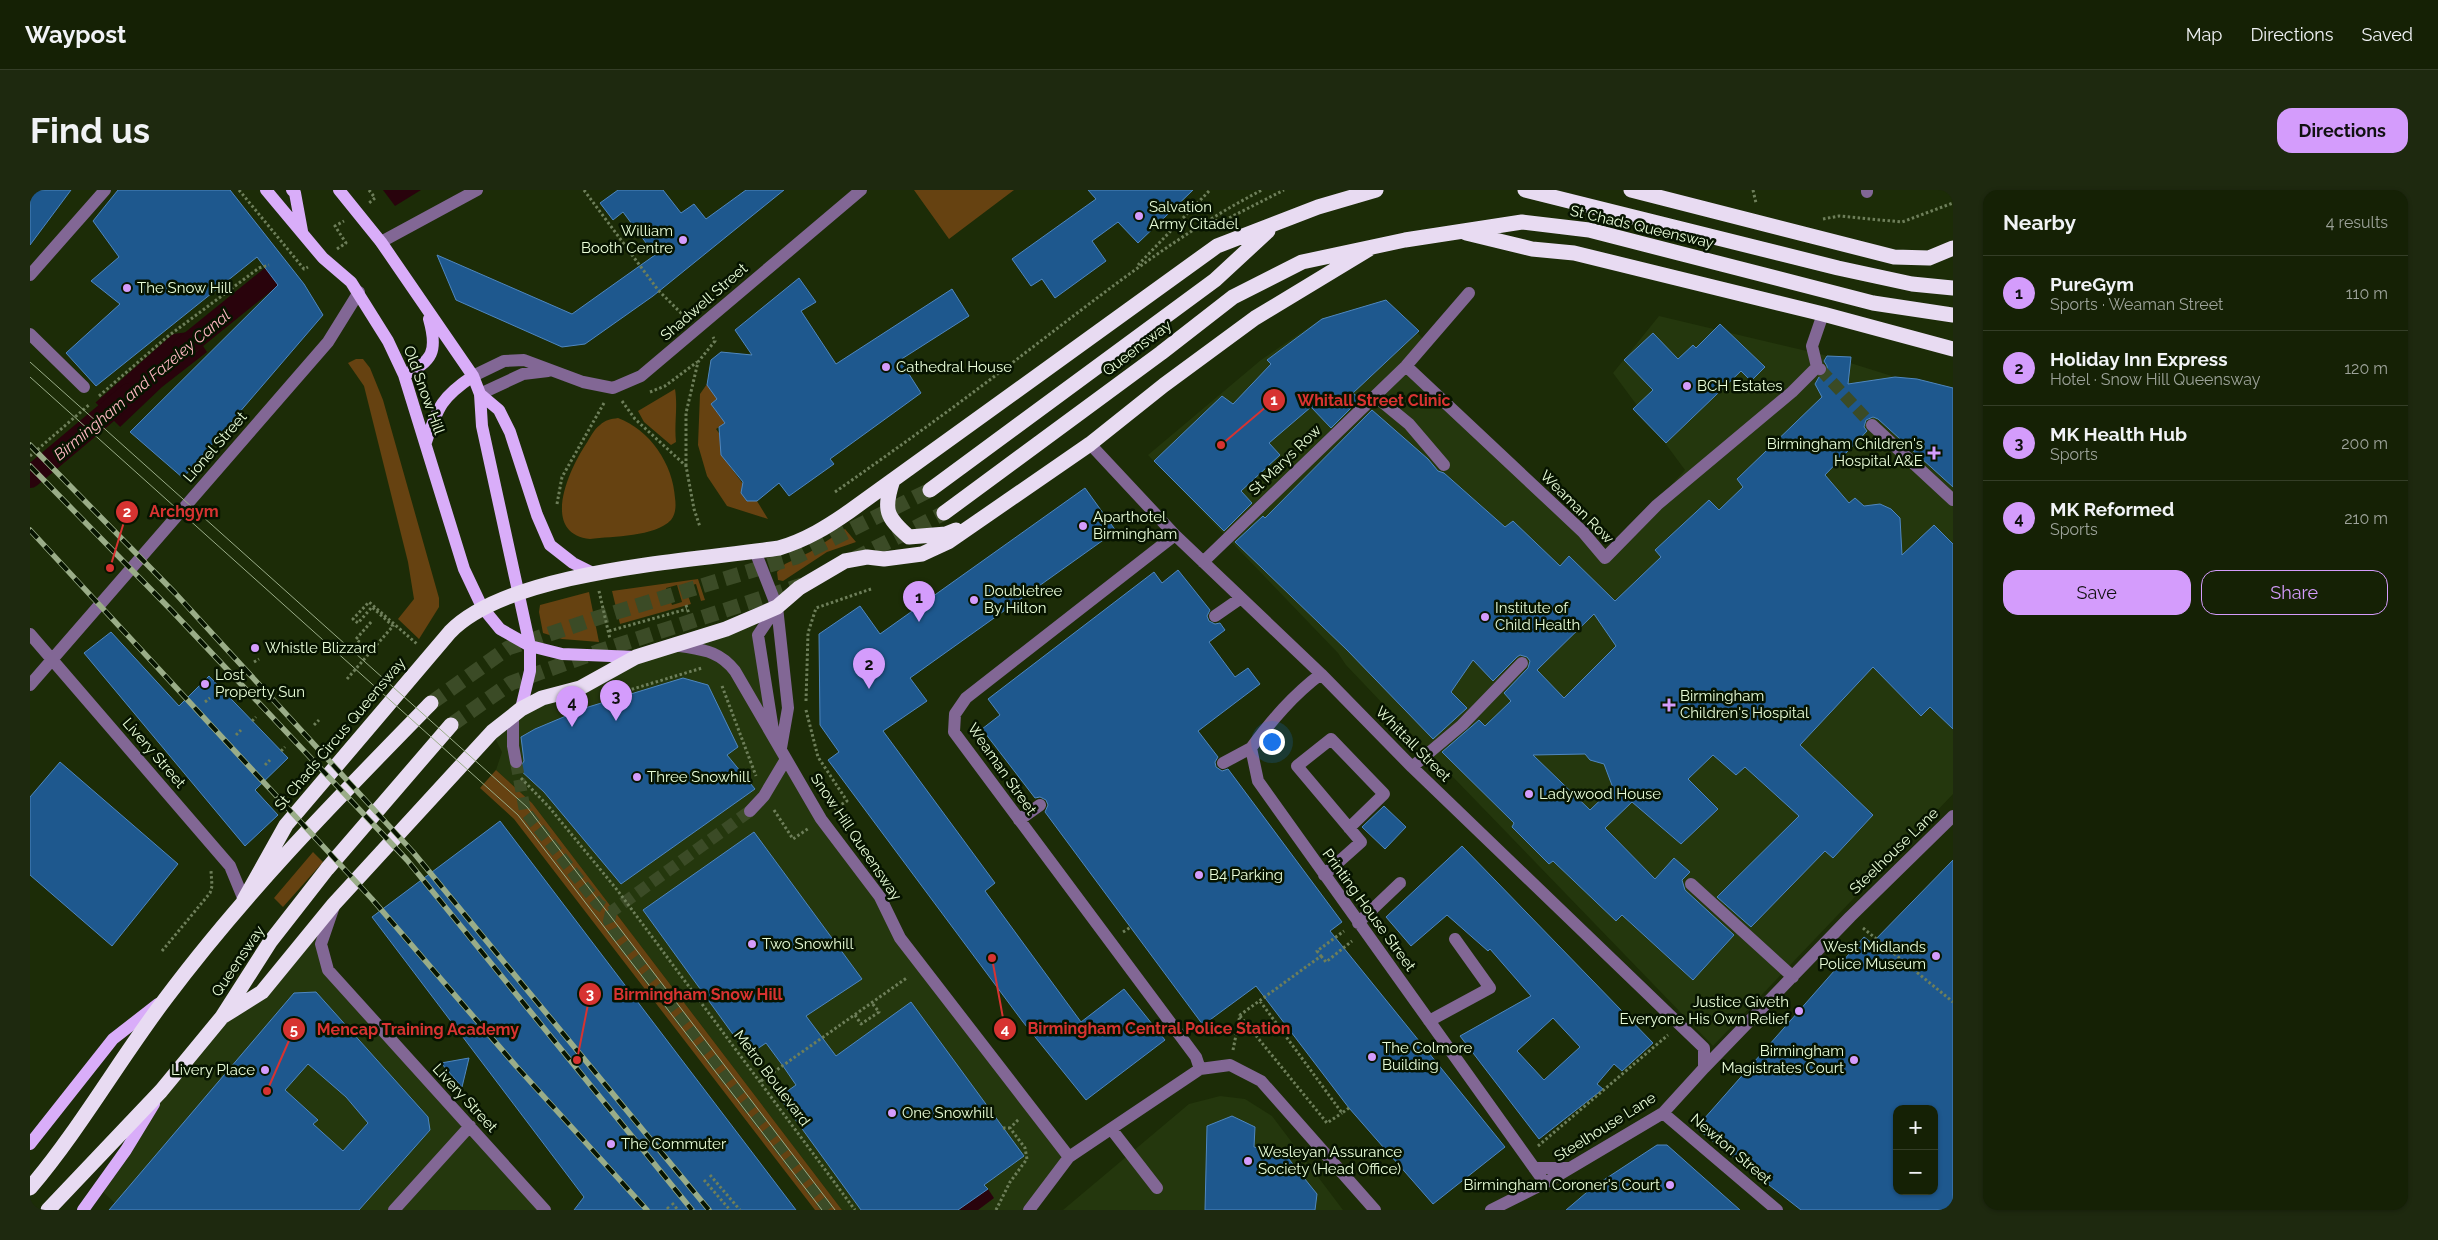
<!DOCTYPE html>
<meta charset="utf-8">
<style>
body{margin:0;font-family:Raleway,sans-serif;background:#1e290f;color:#f1f3f6}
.controls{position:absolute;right:15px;bottom:15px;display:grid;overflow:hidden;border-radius:10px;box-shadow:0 1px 4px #0004}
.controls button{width:45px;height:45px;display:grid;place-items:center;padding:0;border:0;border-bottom:1px solid #343e27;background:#152105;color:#f1f3f6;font:25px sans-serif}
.you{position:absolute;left:1241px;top:551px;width:18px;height:18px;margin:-12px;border:4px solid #fff;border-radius:50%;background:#1a73e8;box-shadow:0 0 0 8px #1a73e833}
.badge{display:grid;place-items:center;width:32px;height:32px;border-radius:50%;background:#d49cfc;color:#111;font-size:16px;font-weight:700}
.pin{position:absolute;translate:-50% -41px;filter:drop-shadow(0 1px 2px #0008)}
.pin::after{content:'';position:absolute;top:26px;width:18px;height:15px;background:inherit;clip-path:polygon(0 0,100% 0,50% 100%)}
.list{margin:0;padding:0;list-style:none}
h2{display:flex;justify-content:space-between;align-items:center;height:65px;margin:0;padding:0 20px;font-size:21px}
h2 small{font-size:16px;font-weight:400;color:#9da39a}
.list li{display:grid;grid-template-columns:32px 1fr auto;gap:15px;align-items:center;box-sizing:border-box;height:75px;padding:0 20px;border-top:1px solid #343e27}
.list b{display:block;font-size:19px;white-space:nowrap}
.list p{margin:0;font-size:16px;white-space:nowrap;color:#9da39a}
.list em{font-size:16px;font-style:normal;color:#9da39a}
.actions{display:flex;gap:10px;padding:15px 20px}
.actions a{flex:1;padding:11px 0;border:1px solid #d49cfc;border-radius:15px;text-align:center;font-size:18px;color:#d49cfc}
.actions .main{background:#d49cfc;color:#111}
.map{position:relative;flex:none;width:1923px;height:1020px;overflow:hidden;border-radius:15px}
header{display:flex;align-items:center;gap:30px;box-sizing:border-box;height:70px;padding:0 25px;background:#152105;border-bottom:1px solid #343e27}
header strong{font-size:24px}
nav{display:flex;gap:28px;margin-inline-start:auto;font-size:18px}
.intro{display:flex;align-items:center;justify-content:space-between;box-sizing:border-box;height:120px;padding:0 30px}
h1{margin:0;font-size:35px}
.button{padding:12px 22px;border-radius:15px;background:#d49cfc;color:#111;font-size:18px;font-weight:700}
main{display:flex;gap:30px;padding:0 30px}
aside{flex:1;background:#152105;border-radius:15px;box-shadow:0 1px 4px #0004}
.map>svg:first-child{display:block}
.built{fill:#24370d}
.green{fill:#664211;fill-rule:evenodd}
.water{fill:#29030c}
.pier{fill:#1c2c07}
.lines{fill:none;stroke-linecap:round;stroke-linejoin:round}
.canal{stroke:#29030c;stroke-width:22}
.building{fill:#1e588e;stroke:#4f87c0;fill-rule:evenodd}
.minor-tunnel{stroke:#3b4b26;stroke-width:12;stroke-dasharray:12 6;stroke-linecap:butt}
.highway-tunnel{stroke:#3b4b26;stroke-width:15;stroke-dasharray:15 8;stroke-linecap:butt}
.path{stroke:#6e7f5a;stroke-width:3;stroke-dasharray:2.5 2.5;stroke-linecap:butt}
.minor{stroke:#826795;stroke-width:12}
.major{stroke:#d9adf9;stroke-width:12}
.highway{stroke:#e8dbf2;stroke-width:15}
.tram{stroke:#9aad88;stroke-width:1}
.rail-casing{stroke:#9aad88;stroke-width:5.5}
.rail{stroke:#071400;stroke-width:4;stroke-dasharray:11;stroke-linecap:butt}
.poi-dot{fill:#d49cfc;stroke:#071400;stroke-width:2}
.labels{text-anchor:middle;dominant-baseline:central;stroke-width:5;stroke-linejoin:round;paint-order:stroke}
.poi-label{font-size:15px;fill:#e9fdd8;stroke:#071400;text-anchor:start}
.street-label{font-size:15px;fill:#e9fdd8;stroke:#071400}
.water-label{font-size:16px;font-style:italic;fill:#ffb8c2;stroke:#071400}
.leader{fill:none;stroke:#d73331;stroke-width:2}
.callout-dot{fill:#d73331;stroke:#071400;stroke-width:2}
.mark-label{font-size:15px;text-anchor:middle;font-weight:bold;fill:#fff}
.callout-label{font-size:16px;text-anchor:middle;font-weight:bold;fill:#d73331;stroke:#071400;stroke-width:5;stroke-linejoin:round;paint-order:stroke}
</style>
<header>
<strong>Waypost</strong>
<nav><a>Map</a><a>Directions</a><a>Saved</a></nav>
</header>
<div class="intro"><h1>Find us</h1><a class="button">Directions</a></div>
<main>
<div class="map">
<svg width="1923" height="1020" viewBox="0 0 1923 1020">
<rect width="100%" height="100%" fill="#1c2c07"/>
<path class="built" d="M1356 110 1394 150 1376 176 1576 367 1655 280 1583 183 1629 126 1798 166 1865 187 1923 198V604L1683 856 1393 556 1316 475 1308 463 1118 265 1231 170 1291 129Z
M723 427 728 445 744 548 870 748 1039 967 999 1020H812L502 613 466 580 472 562 462 542 483 524Z
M304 714 292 766 515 1020H92L70 999 131 901 192 827 232 802Z
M1190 906 1215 909 1242 926 1313 1020H1033L1159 914Z"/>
<path class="green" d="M884 0H984L919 49Z
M326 169H333L340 178 353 210 409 408V417L389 449 368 429 384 409 378 372 334 196 318 173Z
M677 194 688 209 681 214 695 233 686 239 694 250 699 275 713 294 717 311H727L738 329 697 316 677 286 668 255 670 204Z
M645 199C648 217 644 234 646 252L641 255 614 232 608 221Z
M588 228C620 240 643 274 645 308 646 315 646 324 641 330 625 347 583 346 560 349 509 343 540 278 556 254 560 248 564 239 570 235 575 230 581 229 588 228Z
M815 339 826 352 797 362 753 391 748 390 747 382 755 374 780 362Z
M668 389 675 410 671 411 666 394 655 397 661 414 590 434 582 401ZM647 395 652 412 642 415 636 398Z
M559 402 569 452 532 449 513 443 509 422 510 415Z
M466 580 502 613 812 1020H785L484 629 450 598Z
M283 662 293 672 253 717 244 708Z"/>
<path class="water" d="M353 0H391L365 16Z
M174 140 163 159 165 163 173 156 177 162 132 197 90 237 65 213 143 144Z
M958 999 964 1008 948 1020H928Z"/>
<path class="pier" d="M64 211 90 237 92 238 88 239 64 214Z"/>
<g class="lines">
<path class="canal" d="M152 159 246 83
M0 287 99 204"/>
</g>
<path class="building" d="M0 0H41L0 55Z
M88 0H200L274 94 293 125 153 288 100 242 248 95 227 67 66 196 36 163 90 114 61 91 89 67 63 31Z
M588 0H633L651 23 664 14 676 29 716 0H754L623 106 555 154 532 157 426 110 407 65 542 124 625 65 593 22 583 30 570 13Z
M1058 0H1163L1108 53 1088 32 1062 51 1076 71 1025 108 1012 89 1001 96 982 69 1066 9Z
M769 88 786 112 771 121 806 174 922 99 939 126 870 170 891 203 800 269 804 274 759 306 749 293 727 311H717L711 303 713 292 691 265 689 237 695 233 681 214 687 209 677 195 681 170 691 162 722 165 705 140Z
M1356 110 1389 141 1323 203 1330 209 1301 238 1281 217 1239 253 1250 265 1211 301 1222 313 1194 341 1124 271 1192 206 1203 214 1241 174 1237 170 1292 129Z
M1690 134 1735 177 1721 191 1711 181 1636 253 1603 219 1623 200 1594 170 1623 143 1648 169 1663 155 1666 158Z
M1797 166 1821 167 1818 194 1865 187 1887 189 1923 198V297L1848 229 1843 227 1836 230 1834 237 1837 241 1795 285 1819 313 1825 308 1834 316 1850 314 1861 319 1870 328 1872 365 1904 335 1923 354V539L1900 517 1891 526 1843 477 1770 555 1843 625 1803 668 1795 661 1721 737 1687 707 1769 626 1715 577 1706 585 1683 565 1658 589 1688 619 1651 654 1602 612 1575 638 1625 689 1644 668 1660 682 1652 690 1655 700 1704 745 1663 790 1592 725 1586 731 1523 671 1519 674 1482 637 1484 633 1412 562 1449 530 1455 536 1481 511 1474 503 1498 478 1500 471 1497 467 1490 465 1487 467 1463 491 1443 470 1421 502 1437 518 1403 549 1317 460 1205 352 1233 326 1235 328 1342 220 1398 269 1408 281 1414 283 1475 337 1483 331 1530 376 1539 366 1585 411 1631 367 1625 360 1679 310 1689 320 1713 297 1707 289 1792 207 1785 194 1789 187 1797 183V176L1794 171ZM1564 424 1586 456 1534 508 1507 480ZM1555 564 1560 570 1574 574 1583 598 1560 620 1503 565Z
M1055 298 1086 341 880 488 897 511 853 541 965 693 955 701 1051 832 1094 799 1135 850 1056 910 993 832 798 570 809 562 790 535 789 444 830 416 850 444Z
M1148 380 1180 420 1177 426 1179 431 1185 434 1190 433 1195 440 1179 452 1205 487 1218 478 1230 494 1168 541 1188 567 1185 572 1186 577 1192 581 1198 579 1312 732 1300 741 1475 957 1403 1014 1319 918 1226 796 1173 835 1015 622 1018 615 1016 610 1010 607 1005 608 952 539 970 525 958 509 1124 382 1132 393Z
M81 442 149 516 179 486 258 568 225 600 248 625 215 656 54 463Z
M653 488 678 495 708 557 697 565 725 599 591 694 514 602 489 579 494 571 491 547 505 539 555 518Z
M30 572 148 674 82 756 0 685V607Z
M1354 616 1376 637 1355 659 1332 637Z
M470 631 766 1020H544L554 1007 342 727Z
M724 642 832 789 776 826 806 866 881 812 994 966 954 995 958 999 928 1020H831L749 907 766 895 753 876 736 853 718 865 613 720Z
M1432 656 1623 853 1592 881 1584 874 1567 894 1573 899 1509 949 1430 846 1501 806 1460 759 1458 761 1417 725 1381 756 1356 727ZM1523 828 1550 857 1514 890 1487 861Z
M1923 670V1020H1771L1666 938 1834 747 1842 753ZM1867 919H1904V1001H1867Z
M286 802 398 927 400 940 329 1020H79L264 803ZM278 874 316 907 338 933 313 961 283 934 288 930 255 900Z
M439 868 432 897 411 873Z
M1202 926 1225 937 1224 957 1254 963 1287 1004 1285 1020H1175L1177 936Z
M1627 955H1637L1710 1020H1536L1563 997Z"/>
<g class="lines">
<path class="minor-tunnel" d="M1790 179 1842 235
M486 572 495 621 568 714 581 722 720 621
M581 722 579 731 583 740 798 1020"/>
<path class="highway-tunnel" d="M824 369 914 323
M401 513 478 458 564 429 766 367 900 300
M421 535 481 493 567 462 772 395"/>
<path class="path" d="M209 0 274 79 278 77
M339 0 345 8 339 13
M554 0 628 100 655 127
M1723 0 1726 13
M1793 29 1809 26 1872 32 1923 13
M1180 30 1193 31 1254 0
M307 59 316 53 305 36 314 31
M1108 75 1180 0
M620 202 635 196 667 172
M69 206 137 147 229 78 239 75
M592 211 605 229 656 276 664 319 670 337
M0 266 60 214
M656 276V223L668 172 685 151 683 147
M805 302C869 257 933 211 995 163 1071 105 1147 44 1232 0
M527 314 532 287 574 213
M569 401 580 449
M656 415 659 424
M579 441 657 419
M341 462 326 449 342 431
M224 472 229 469
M317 489 363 436 342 417 328 433 323 429 339 412 387 454
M692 496 726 586
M255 505 260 501
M573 508 672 478
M776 511 778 443 786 418 841 399
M175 512 180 508
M776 520 788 567 817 611 804 619
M222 531 226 527
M284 535 289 530
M206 545 211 540
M251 561 255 557
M235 575 240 570
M491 588 519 617 588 701 825 1020
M744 620 763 649 779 638
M1833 738 1923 812
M1093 742 1101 737
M132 761 180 703 182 696 181 681
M1291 766 1296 772 1322 751
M1230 811 1312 923 1319 918
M825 825 831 834 849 822 842 813
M1210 826 1297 933 1312 923
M1203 860 1210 825 1291 766 1287 761 1314 741
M731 891 878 787
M973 938H980
M1508 956 1638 845
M680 985 710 1020
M674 990 700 1020
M642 1013 648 1020
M637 1017 640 1020
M966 1020 980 992 997 969 995 958 980 938 989 929"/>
<path class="minor" d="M1837 0V2
M351 52 447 0
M0 85 75 0
M0 144 54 197
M1376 176 1553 342 1575 368 1627 315 1762 202 1787 177
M1790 179 1787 177 1782 156 1793 124
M443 186 474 171 494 170 553 192 583 198 611 186 831 0
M450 204 493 184 518 181
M1345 206 1379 234 1414 275
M1842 235 1923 310
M1060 254 1145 345 1291 484 1382 577 1674 858V878
M1145 345 936 508 925 524 924 542 1166 867 1170 879
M725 361 747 417 758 518 751 558
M1173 372 1376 176 1439 103
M1185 426 1211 408
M0 444 200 676 214 710
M645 455C670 460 688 459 705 481L791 629 850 707 870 748 1039 967
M1291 484C1263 505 1242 530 1221 558L1228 591 1515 993
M0 495 298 152 329 102
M483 524V556L486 572
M743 540 728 445 747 417
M1193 573 1221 558
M1382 577 1432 535 1492 473
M720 621 734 606 756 569
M989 630 1010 615
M1294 685 1331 652 1267 576 1301 549 1354 604 1319 638
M1661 694 1763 787
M303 719 291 754 298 780 515 1020
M1328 733 1370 693
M1399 831 1460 798 1425 749
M1633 923 1747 1020
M1082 940 1127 998
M1504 978H1539
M364 1020 440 936
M999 1020 1039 967 1170 879 1200 875 1231 891 1345 1020
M1461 1020 1515 993 1633 923 1674 878 1820 727 1923 626"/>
<path class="major" d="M236 0 293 68 321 92 358 151 374 185 434 379 452 417 470 439 500 456 532 464 606 467
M262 0 265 3 272 41
M309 0 351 52 443 186 450 204 452 236 500 456V481L491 519
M374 185C403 171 408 161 399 129
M450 204 469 220 480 242 507 325 520 355 543 373 565 384
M396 252C408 216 412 207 443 186
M0 954 83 849 128 814
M53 1020 96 960 124 914"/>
<path class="highway" d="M1495 0 1808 78 1882 94 1923 98
M1601 0 1864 67 1899 68 1923 58
M1436 43 1502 59 1544 63 1793 124 1923 159
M863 290C853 320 856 327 879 347L916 344 926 340
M900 300 1185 90 1238 41
M914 323 1131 163 1203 107 1272 72 1375 50 1492 32 1559 40 1843 113 1923 125
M214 710 256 635 420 442C480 380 663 371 749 358 776 350 797 337 820 321L1187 56 1288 17 1346 0
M192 827 232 802 304 714 462 542 491 519 512 508 550 498 606 467 696 439 747 417 769 398 815 371 837 367 854 369 892 364 918 352 1060 254 1134 195 1225 128 1339 59
M0 998C50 939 89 870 136 808 216 701 308 608 401 513
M18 1020 131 901 192 827 240 752 297 679 421 535"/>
<path class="tram" d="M0 172 497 617 805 1020
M0 187 488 625 792 1020"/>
<g class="rail-casing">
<path id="rail" d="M0 255 145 403 383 662 679 1020
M0 276 143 422 377 670 662 1020
M0 340 342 709 486 876 617 1020"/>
</g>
<use href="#rail" class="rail"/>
</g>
<g class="poi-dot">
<circle cx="1109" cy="26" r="5"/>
<circle cx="653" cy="50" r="5"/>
<circle cx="97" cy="98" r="5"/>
<circle cx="856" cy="177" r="5"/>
<circle cx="1657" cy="196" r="5"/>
<path d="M1901.5 255.5h5v5h5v5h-5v5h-5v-5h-5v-5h5z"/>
<circle cx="1053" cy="336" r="5"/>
<circle cx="944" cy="410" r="5"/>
<circle cx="1455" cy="427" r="5"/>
<circle cx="225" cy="458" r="5"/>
<circle cx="175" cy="494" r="5"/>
<path d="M1636.5 507.5h5v5h5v5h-5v5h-5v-5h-5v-5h5z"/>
<circle cx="607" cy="587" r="5"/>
<circle cx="1499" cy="604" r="5"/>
<circle cx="1169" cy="685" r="5"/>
<circle cx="722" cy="754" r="5"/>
<circle cx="1906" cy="766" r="5"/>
<circle cx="1769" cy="821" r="5"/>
<circle cx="1342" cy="867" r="5"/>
<circle cx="1824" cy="870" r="5"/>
<circle cx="235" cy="880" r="5"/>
<circle cx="862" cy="923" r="5"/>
<circle cx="581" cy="954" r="5"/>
<circle cx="1218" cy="971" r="5"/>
<circle cx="1640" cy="995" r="5"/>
</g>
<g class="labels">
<g class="poi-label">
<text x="1119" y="17">Salvation<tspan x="1119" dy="17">Army Citadel</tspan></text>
<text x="643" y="41" text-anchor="end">William<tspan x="643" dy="17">Booth Centre</tspan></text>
<text x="107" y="98">The Snow Hill</text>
<text x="866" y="177">Cathedral House</text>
<text x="1667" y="196">BCH Estates</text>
<text x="1893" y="254" text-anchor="end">Birmingham Children's<tspan x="1893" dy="17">Hospital A&amp;E</tspan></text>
<text x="1063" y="327">Aparthotel<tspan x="1063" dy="17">Birmingham</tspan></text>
<text x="954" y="401">Doubletree<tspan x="954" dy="17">By Hilton</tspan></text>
<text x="1465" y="418">Institute of<tspan x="1465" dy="17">Child Health</tspan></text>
<text x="235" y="458">Whistle Blizzard</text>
<text x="185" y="485">Lost<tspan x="185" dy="17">Property Sun</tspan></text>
<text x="1650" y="506">Birmingham<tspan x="1650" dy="17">Children's Hospital</tspan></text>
<text x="617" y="587">Three Snowhill</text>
<text x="1509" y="604">Ladywood House</text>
<text x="1179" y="685">B4 Parking</text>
<text x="732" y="754">Two Snowhill</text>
<text x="1896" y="757" text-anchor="end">West Midlands<tspan x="1896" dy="17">Police Museum</tspan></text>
<text x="1759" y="812" text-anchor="end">Justice Giveth<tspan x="1759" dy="17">Everyone His Own Relief</tspan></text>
<text x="1352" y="858">The Colmore<tspan x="1352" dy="17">Building</tspan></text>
<text x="1814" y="861" text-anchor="end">Birmingham<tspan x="1814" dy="17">Magistrates Court</tspan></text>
<text x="225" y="880" text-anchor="end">Livery Place</text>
<text x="872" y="923">One Snowhill</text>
<text x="591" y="954">The Commuter</text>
<text x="1228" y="962">Wesleyan Assurance<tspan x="1228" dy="17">Society (Head Office)</tspan></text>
<text x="1630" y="995" text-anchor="end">Birmingham Coroner's Court</text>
</g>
<g class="street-label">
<text transform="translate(1612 37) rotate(13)">St Chads Queensway</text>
<text transform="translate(674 112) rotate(-41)">Shadwell Street</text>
<text transform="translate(1107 158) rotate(-37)">Queensway</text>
<text transform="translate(394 200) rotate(70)">Old Snow Hill</text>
<text transform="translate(185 257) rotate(-49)">Lionel Street</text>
<text transform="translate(1255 270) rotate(-44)">St Marys Row</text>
<text transform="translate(1547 317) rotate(45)">Weaman Row</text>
<text transform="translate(310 544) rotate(-50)">St Chads Circus Queensway</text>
<text transform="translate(1383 554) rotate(45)">Whittall Street</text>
<text transform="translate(124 563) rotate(49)">Livery Street</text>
<text transform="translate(972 579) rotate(55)">Weaman Street</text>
<text transform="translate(826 647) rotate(56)">Snow Hill Queensway</text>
<text transform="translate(1864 661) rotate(-44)">Steelhouse Lane</text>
<text transform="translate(1339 720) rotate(54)">Printing House Street</text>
<text transform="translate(208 771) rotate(-56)">Queensway</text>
<text transform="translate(742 888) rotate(53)">Metro Boulevard</text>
<text transform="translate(435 908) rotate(47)">Livery Street</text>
<text transform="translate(1575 937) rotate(-32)">Steelhouse Lane</text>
<text transform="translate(1701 959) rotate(40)">Newton Street</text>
</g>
<g class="water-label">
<text transform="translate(112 195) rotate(-40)">Birmingham and Fazeley Canal</text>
</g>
</g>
<path class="leader" d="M1191 255L1244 210M80 378L97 322M547 870L560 804M962 768L975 839M237 901L264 839"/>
<g class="callout-dot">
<circle cx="1191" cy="255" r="5"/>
<circle cx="80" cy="378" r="5"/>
<circle cx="547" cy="870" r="5"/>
<circle cx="962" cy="768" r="5"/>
<circle cx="237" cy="901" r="5"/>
<circle cx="1244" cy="210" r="12"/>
<circle cx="97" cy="322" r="12"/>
<circle cx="560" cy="804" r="12"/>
<circle cx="975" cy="839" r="12"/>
<circle cx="264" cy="839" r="12"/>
</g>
<g class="mark-label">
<text x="1244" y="215">1</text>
<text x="97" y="327">2</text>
<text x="560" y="809">3</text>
<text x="975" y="844">4</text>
<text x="264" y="845">5</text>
</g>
<g class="callout-label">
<text x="1344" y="216">Whitall Street Clinic</text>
<text x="154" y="327">Archgym</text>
<text x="668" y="810">Birmingham Snow Hill</text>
<text x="1129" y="844">Birmingham Central Police Station</text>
<text x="388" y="845">Mencap Training Academy</text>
</g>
</svg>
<div class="controls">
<button>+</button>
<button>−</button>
</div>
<div class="you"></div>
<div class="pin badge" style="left:889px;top:432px">1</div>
<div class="pin badge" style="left:839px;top:499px">2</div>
<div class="pin badge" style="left:586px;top:531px">3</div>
<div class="pin badge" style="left:542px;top:537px">4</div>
</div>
<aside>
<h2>Nearby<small>4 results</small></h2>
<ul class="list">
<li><span class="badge">1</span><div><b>PureGym</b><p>Sports · Weaman Street</p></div><em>110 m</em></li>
<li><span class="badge">2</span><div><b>Holiday Inn Express</b><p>Hotel · Snow Hill Queensway</p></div><em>120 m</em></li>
<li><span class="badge">3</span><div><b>MK Health Hub</b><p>Sports</p></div><em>200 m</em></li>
<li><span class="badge">4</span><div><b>MK Reformed</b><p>Sports</p></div><em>210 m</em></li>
</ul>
<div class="actions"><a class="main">Save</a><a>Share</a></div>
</aside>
</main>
